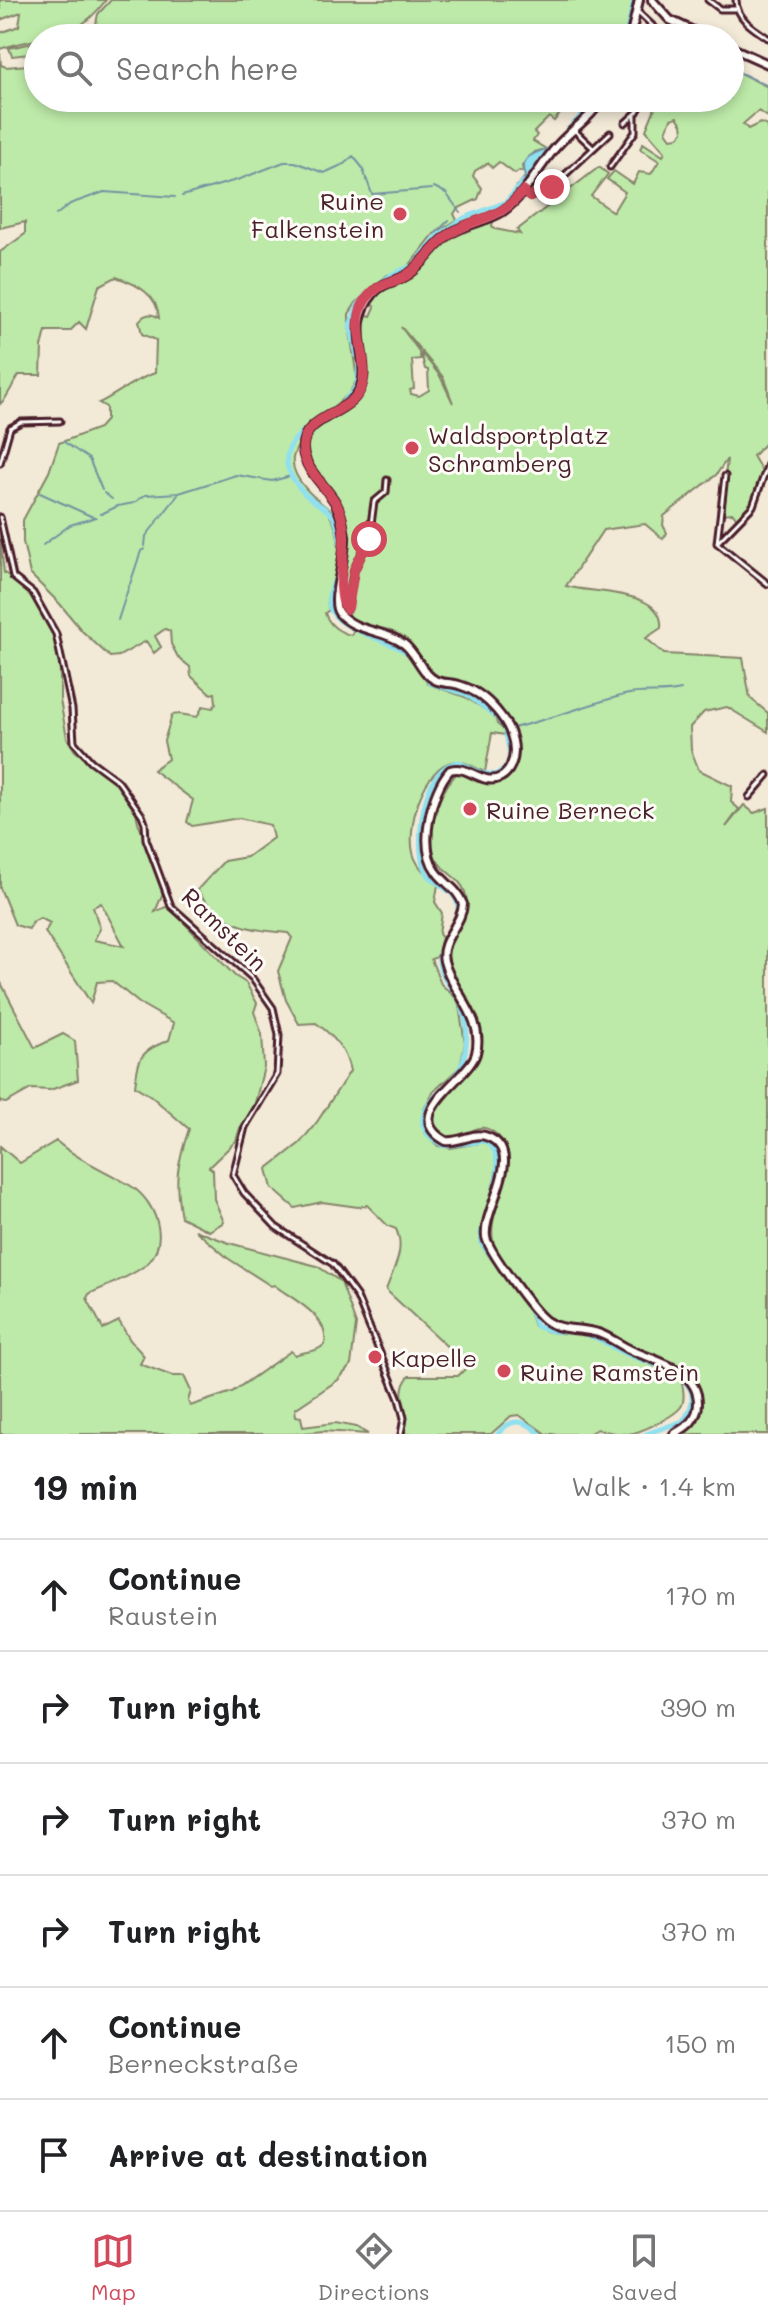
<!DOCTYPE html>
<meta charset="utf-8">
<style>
body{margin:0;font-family:Mali,sans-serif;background:#f2f2f2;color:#202124}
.stop{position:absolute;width:24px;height:24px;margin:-18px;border:6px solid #d1495b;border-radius:50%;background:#fff}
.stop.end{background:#d1495b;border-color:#fff;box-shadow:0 2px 8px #0008}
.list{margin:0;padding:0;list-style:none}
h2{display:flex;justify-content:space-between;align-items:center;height:104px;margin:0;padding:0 32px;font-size:34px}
h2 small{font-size:26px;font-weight:400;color:#757577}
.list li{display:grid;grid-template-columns:52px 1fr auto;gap:24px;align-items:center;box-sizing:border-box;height:112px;padding:0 32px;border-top:2px solid #e0e0e0}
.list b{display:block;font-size:30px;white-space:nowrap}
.list p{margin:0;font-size:26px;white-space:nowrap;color:#757577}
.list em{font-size:26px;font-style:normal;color:#757577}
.icon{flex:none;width:44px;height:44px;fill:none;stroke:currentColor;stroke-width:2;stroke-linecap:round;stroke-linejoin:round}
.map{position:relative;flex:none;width:768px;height:1434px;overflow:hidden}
.search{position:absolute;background:#fff;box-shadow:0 4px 12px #0003;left:24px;right:24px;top:24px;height:88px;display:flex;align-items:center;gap:20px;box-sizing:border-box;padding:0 28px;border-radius:44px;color:#757577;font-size:30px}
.sheet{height:776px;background:#fff}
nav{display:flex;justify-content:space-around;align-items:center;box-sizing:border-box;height:112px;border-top:2px solid #e0e0e0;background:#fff;font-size:22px;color:#757577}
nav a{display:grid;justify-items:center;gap:4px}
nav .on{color:#d1495b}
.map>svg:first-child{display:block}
.green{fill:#bdeaa8;stroke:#84846a;stroke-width:2;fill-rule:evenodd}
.water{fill:#91e0ef;stroke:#7593a1;stroke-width:2}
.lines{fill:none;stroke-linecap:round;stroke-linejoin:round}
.stream{stroke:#7593a1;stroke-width:2}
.river{stroke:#91e0ef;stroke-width:5}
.minor-casing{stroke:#4a1f2b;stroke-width:9}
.secondary-casing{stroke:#4a1f2b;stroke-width:12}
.minor{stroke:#fdfcf7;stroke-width:3}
.secondary{stroke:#fdfcf7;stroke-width:6}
.route{stroke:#d1495b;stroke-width:10}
.poi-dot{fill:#d1495b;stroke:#fdfcf7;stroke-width:3}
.labels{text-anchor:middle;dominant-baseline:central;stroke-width:6;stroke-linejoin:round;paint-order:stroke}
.poi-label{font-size:24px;fill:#4a1f2b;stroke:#fdfcf7;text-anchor:start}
.street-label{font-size:24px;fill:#4a1f2b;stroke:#fdfcf7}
</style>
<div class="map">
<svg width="768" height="1434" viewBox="0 0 768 1434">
<rect width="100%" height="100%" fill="#f2e9d7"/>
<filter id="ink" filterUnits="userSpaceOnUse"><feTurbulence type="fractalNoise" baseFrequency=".0125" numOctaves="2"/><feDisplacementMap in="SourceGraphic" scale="16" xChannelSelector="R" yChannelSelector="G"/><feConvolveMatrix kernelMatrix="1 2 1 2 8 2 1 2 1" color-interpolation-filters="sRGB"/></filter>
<g filter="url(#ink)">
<path class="green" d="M0 0H106C73 45 45 33 0 49V33L19 26 21 12 0 20Z
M111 0H633L624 38H93L98 14Z
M38 42V53L12 56 9 48Z
M0 53 1 65 6 67 38 64V98H573L554 121 549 117 534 132 537 135 533 141 546 149 535 152 522 165 523 172 519 171 515 174 499 162 492 168 488 163 475 171 473 176 482 188 478 199 457 209 454 214 457 220 434 234 408 267 387 275 356 303 349 314V325L357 379 349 394 306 428 308 430C304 438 294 449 293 458 290 480 318 501 333 512L330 516C342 534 340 559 334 579 330 591 325 597 329 610L325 613C329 625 339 632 351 635L354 630 399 647 412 658 428 684 465 697 495 716 497 724 504 730 505 735 492 733 485 772C476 769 465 760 456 761 423 764 405 829 414 856 418 868 429 877 438 885L435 902 442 913 439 934 442 938 437 957 431 959 441 984 458 1000 465 1043 460 1067 433 1092 424 1109 422 1119 425 1133 438 1146 451 1148 485 1142C514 1161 477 1215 481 1245L529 1311 534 1326C550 1336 566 1332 583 1335 599 1338 610 1347 624 1353 644 1362 663 1368 681 1380 683 1387 685 1398 682 1405 678 1415 640 1433 628 1434 617 1434 607 1432 597 1429L588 1434H546L519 1415 511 1416 491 1434H403C404 1430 407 1425 407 1421 407 1403 395 1394 409 1376H458L468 1366 386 1290C393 1269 406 1251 396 1229L388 1226 367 1205 358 1207 322 1202 295 1208 272 1188 267 1169 300 1143 317 1122 350 1071C346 1050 334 1036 316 1023L299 1024 286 1000 278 971 292 938 288 933C246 930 222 925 197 890L224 861 247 857 273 838 270 825 239 818 192 826 187 822 193 800 153 770 168 759 164 741 172 715 179 714 197 717 203 706 213 708 216 703 215 693 211 694 191 676 190 667 178 657 171 644 170 631 165 629 155 636 161 647 154 653 146 641 119 656 110 657 82 631 60 604 30 574 23 542V520L49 472 59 443 99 428 106 420V407L99 403C121 392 131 381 155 373L156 340 142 334 139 321C145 313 152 313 159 318 158 295 137 284 116 277L99 286 86 329 79 322 70 331H46L42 347 41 375H19L5 399 0 404V252L25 234V222L0 228Z
M730 68 768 87V117L758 111 743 124 748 129 760 123 768 126V444L765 443 753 456 763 473C758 492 752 505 738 520L733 513 721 514 727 459 716 475 664 516 663 525 667 533 663 539 645 524 603 530 566 586C592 594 665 589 661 628L646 638 664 654 743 658 750 698 768 713V732L727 707 704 712 690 727 691 750 699 770 732 786 731 802 739 809 726 827 744 805 754 813 768 808V1434H680L691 1428 699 1416 701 1397 695 1382 684 1373 608 1335 552 1322 545 1318C529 1299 498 1264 493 1240 486 1205 529 1162 496 1134 492 1130 485 1127 479 1128 469 1131 460 1137 450 1139 400 1114 470 1082 480 1056 484 1044 480 1031 477 1020 472 999 448 977 447 961 447 936 474 918 465 892 460 877 444 873 437 860 422 836 438 795 455 775L459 773 478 782 500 783 513 772C517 741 512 714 482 697 468 688 450 686 436 677 426 671 421 657 412 649 390 632 344 630 336 600 347 575 353 535 340 508 330 487 310 472 305 448L312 432 363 388 360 322 367 315 371 316 375 307 369 302 379 290 409 276 452 234 494 218 492 226 495 229 520 234 517 230 599 167 608 174 591 196 613 212 625 192 607 179 614 171 633 184 639 172 651 174 659 161 640 149 643 143 663 156 665 152 646 130 657 103 665 106 673 98H730ZM677 117 682 124 683 132 678 137 671 138 666 131 671 119ZM401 327 443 377 453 403 440 376 421 352 425 369 428 370 429 390 419 396 411 394 410 390 414 389 412 360 421 359 418 350Z
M0 532 4 537 0 539 4 573 32 589 60 644V700L67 738 75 751 118 781 133 797 138 822 163 893 155 912 168 906 235 976 246 983 257 1003 254 1012 262 1034 264 1067 253 1111 240 1128 236 1141 209 1167 213 1170 214 1199 224 1222 209 1231 181 1217C174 1181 177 1164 189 1129L151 1096 135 1086C139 1055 140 1052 169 1040L174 1023 139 1003 112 981 97 982 91 1003 45 932 50 923 40 918 33 922 29 929 15 925 0 888ZM101 903 124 946 94 940 100 929 93 907Z
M0 981 35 1048 63 1034 75 1041 78 1080 50 1090 31 1089 6 1103 0 1102Z
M56 1141C79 1161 106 1170 131 1186 158 1203 173 1249 140 1269 125 1279 106 1286 89 1294L87 1298 103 1329 119 1321 130 1340 144 1356 140 1364 172 1376H184L191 1391 188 1401 190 1406 232 1392 291 1351 295 1355C305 1350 315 1354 325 1344 329 1315 293 1300 274 1285L271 1286 229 1259 195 1230 229 1243 317 1266 341 1282 356 1324 351 1365 338 1380 295 1409 296 1416 301 1417 303 1427 335 1423 356 1427 368 1434 323 1431 295 1434H0V1146L20 1163Z"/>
<path class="water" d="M546 149 548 151 523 186H517L525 177C519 159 530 154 546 149Z"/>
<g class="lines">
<path class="stream" d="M658 27 698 38
M730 68 768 86
M434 187 446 193 460 212
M182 196 240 179 284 162H295L324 173 344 164 353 156 362 167 372 194 432 189
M56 215 70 204 104 192 175 197
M436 236 437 232 449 220
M64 442 89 459 102 490
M40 493 93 517
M104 493 112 499
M101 514 118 506 134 503 145 495 179 493 236 475 272 481 291 476
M43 545 70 525 96 517
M145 546 146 536 178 495
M130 584 141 551 145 549
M118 620 129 586
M513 728C551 719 586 705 624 695 642 690 662 695 681 690"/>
<path class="river" d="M625 38 634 0
M544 155 598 98
M319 418 341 404 353 391 357 383 359 365 350 325 358 305 365 296 392 274 414 265 437 236 464 218 506 202 523 182
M311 425C282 446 278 465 304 493 313 503 327 506 334 518 340 529 341 543 341 556
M338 573C335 581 330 589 329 597 324 631 394 638 412 657
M420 668 430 683 466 694 497 717 505 729 510 754 507 766 496 775 481 773 459 762C422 765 415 842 424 868 431 886 459 888 458 909 456 929 439 939 439 960 440 977 450 985 458 998 468 1016 469 1044 462 1064 454 1087 390 1118 444 1146L485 1141C512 1157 487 1208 481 1233L482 1244 502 1271
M519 1295 530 1309 536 1326C551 1334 568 1330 585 1334 600 1337 610 1347 624 1353 653 1366 716 1376 683 1421L646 1434
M498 1434C511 1416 526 1420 540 1434"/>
<g class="minor-casing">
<path id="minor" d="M708 0 720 9H737
M736 0C736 18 754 29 768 38
M637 11 658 31 662 38
M613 98 619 106
M625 123 637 112 645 98
M573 129 592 147
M610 167 635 132V114
M523 191 530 197 552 187 610 133
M0 463 10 428 21 422 60 421
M0 517 13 577 33 593 56 634 72 709 74 742 91 761 118 781 142 815 145 823 146 839 171 906 252 978 273 1008 279 1035 277 1074 245 1127 233 1175 244 1193 276 1227 333 1264 357 1297 399 1399 404 1418 401 1434
M717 543 753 506 768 464
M717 543 725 476
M717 543 768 584
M339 582 344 607 347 609 354 570 369 539 374 502 386 492 387 480
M749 797 768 775"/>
</g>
<g class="secondary-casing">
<path id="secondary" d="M652 0 670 20 708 38
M630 38 639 0
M730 47 768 64
M603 98C592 117 572 129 557 146 539 166 526 195 503 211 488 221 469 223 453 232 435 243 426 262 409 274 397 282 382 282 373 294 341 331 379 367 355 397 341 415 300 420 303 450 305 470 325 485 335 502 341 512 343 524 345 536 347 557 329 601 339 613 356 633 384 629 404 644 416 653 422 674 435 680 442 684 451 682 459 685 485 692 514 723 514 751 514 760 510 772 501 777 482 787 469 764 450 770 431 791 418 847 436 871 445 884 457 888 463 904 462 925 439 940 444 961 451 992 485 1016 476 1053 471 1077 397 1115 446 1141 461 1143 473 1131 488 1137 527 1153 482 1209 486 1237 488 1250 534 1313 546 1321 561 1331 582 1328 598 1333 610 1337 620 1345 631 1350 655 1361 698 1369 698 1403 698 1419 687 1427 674 1434"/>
</g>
<use href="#minor" class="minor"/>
<use href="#secondary" class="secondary"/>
</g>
</g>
<g class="lines" filter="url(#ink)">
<path class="route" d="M369 539 354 570 348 608 346 609C332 579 353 545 339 509 330 488 302 470 303 447 304 415 350 414 361 389 374 355 338 314 379 287 388 281 399 281 407 275 424 264 434 245 451 233 480 215 499 221 523 191L530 197 552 187"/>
</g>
<g class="poi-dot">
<circle cx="400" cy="214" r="8"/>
<circle cx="412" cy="448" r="8"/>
<circle cx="470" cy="809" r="8"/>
<circle cx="375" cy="1357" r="8"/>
<circle cx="504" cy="1371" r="8"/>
</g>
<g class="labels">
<g class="poi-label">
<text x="384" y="200" text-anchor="end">Ruine<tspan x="384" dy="28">Falkenstein</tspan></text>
<text x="428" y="434">Waldsportplatz<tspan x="428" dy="28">Schramberg</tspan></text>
<text x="486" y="809">Ruine Berneck</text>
<text x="391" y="1357">Kapelle</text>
<text x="520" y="1371">Ruine Ramstein</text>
</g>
<g class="street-label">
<text transform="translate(225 929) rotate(44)">Ramstein</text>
</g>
</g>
</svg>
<div class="stop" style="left:369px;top:539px"></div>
<div class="stop end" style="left:552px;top:187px"></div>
<div class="search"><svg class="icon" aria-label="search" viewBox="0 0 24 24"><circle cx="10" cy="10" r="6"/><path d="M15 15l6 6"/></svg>Search here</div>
</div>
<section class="sheet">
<h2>19 min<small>Walk · 1.4 km</small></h2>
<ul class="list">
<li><svg class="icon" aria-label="ahead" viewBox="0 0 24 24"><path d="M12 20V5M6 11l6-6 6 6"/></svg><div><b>Continue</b><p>Raustein</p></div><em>170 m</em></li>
<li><svg class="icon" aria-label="right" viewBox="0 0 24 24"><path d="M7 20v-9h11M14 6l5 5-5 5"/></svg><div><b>Turn right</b></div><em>390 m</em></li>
<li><svg class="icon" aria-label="right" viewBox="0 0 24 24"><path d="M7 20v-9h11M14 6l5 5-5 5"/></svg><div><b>Turn right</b></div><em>370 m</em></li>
<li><svg class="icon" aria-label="right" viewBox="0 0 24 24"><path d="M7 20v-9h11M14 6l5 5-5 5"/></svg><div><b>Turn right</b></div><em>370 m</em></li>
<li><svg class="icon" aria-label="ahead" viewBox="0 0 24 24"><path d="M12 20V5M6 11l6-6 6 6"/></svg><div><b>Continue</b><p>Berneckstraße</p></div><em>150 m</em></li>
<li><svg class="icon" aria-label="arrive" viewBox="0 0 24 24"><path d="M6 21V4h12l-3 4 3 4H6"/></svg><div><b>Arrive at destination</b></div></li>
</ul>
</section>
<nav>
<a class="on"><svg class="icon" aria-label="map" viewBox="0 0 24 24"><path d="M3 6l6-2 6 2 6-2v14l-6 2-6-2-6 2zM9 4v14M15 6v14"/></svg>Map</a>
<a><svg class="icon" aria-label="directions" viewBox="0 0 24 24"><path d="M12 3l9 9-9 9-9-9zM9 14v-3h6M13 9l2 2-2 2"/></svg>Directions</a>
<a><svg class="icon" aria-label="saved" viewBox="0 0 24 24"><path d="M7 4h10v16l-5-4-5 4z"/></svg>Saved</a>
</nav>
